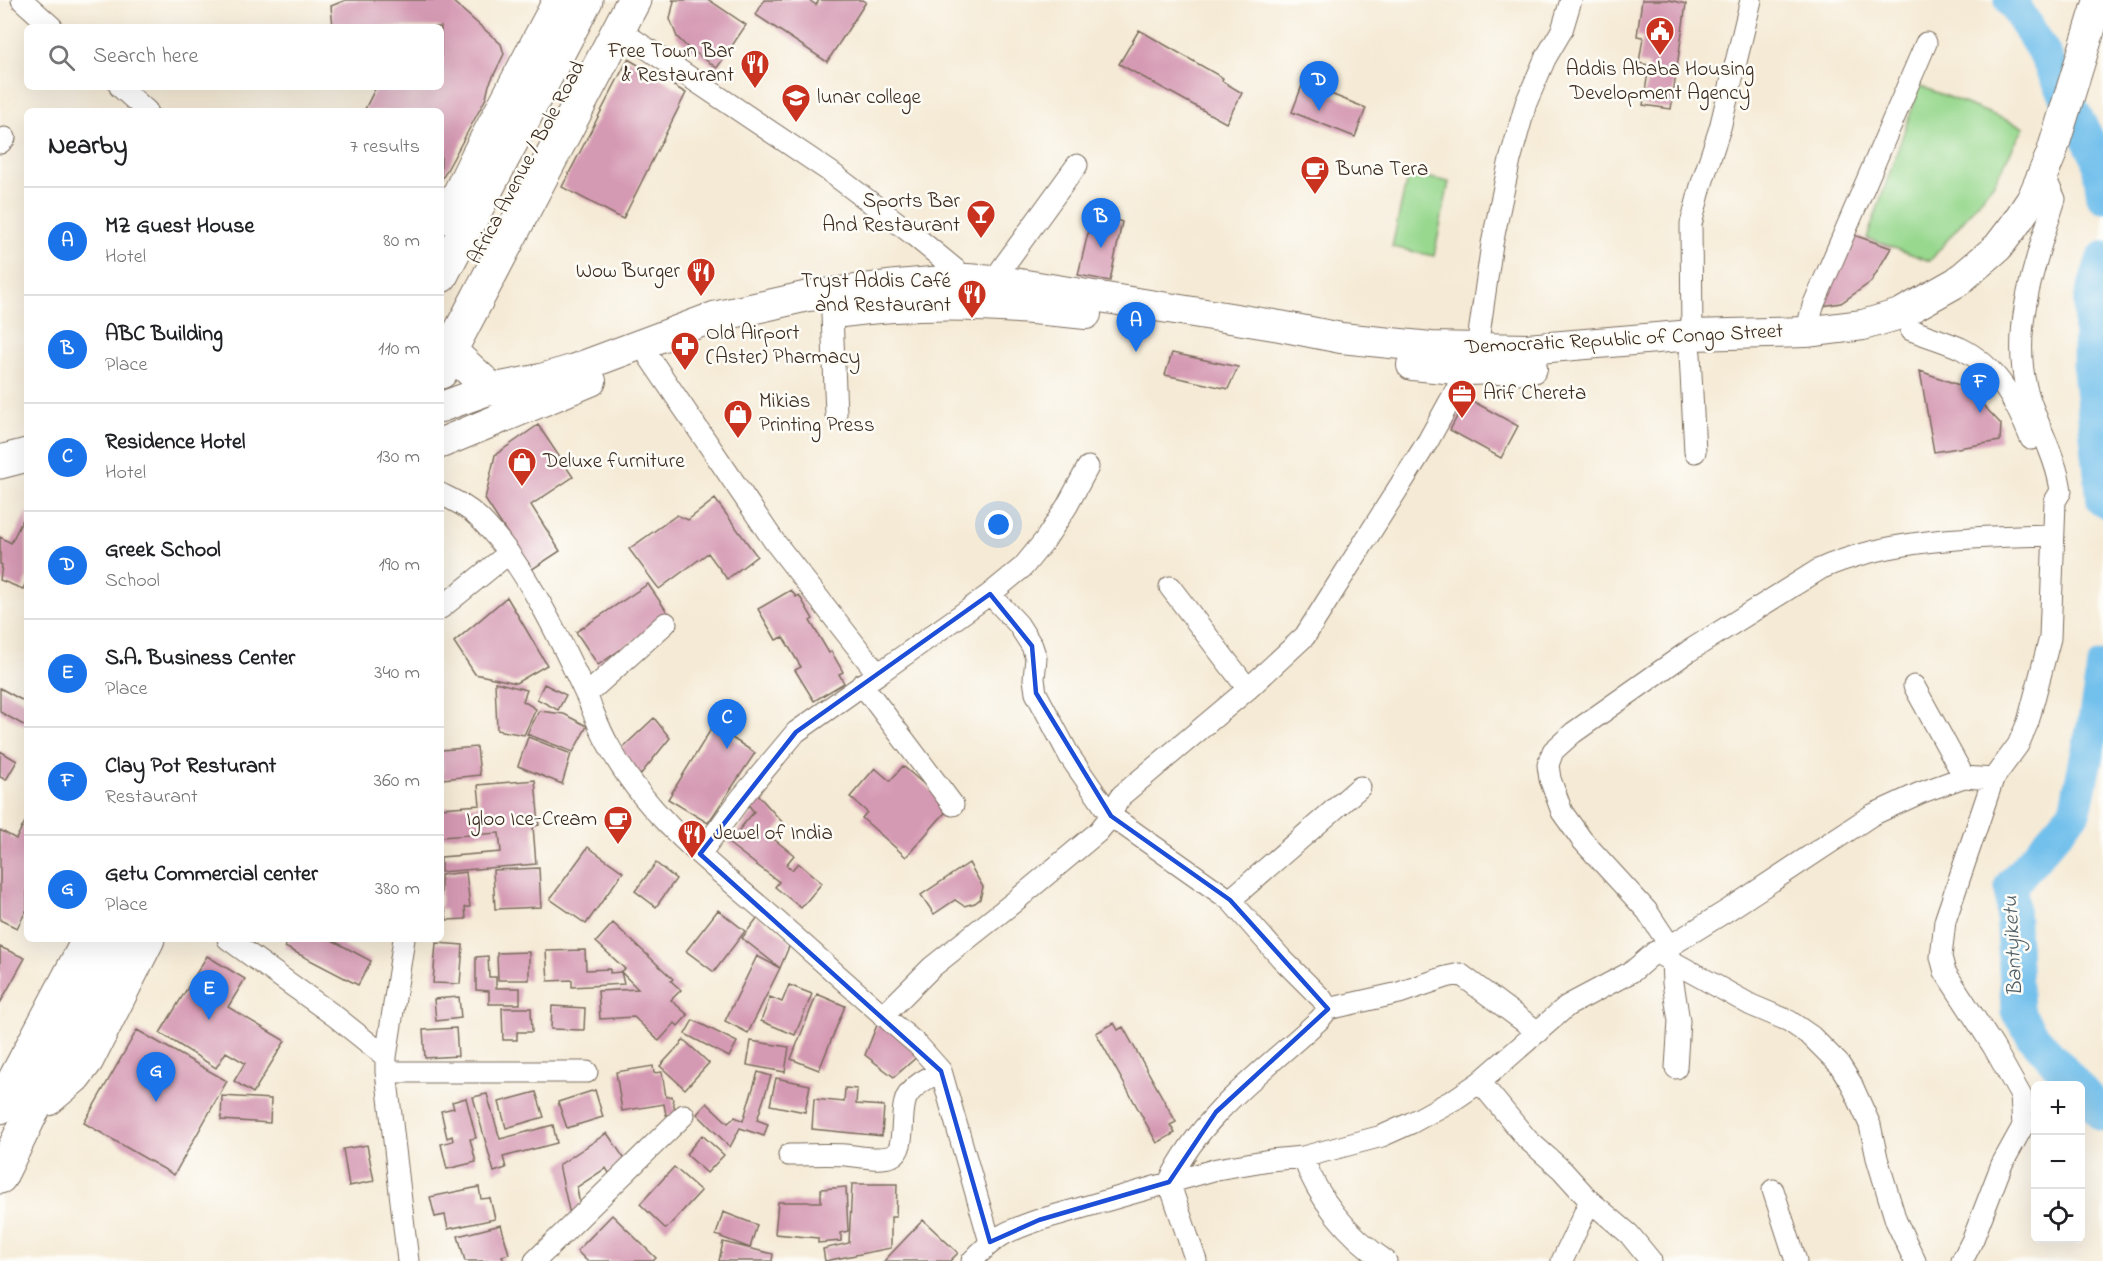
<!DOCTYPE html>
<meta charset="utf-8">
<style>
body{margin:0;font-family:"Indie Flower",sans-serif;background:#f6f6f6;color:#202124}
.controls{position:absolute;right:18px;bottom:18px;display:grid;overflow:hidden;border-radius:9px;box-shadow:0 6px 24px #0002}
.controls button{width:54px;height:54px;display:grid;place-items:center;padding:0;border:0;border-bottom:2px solid #e0e0e0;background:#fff;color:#202124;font:30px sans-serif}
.you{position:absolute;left:999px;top:525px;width:21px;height:21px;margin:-15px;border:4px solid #fff;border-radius:50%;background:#1a73e8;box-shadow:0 0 0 9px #1a73e833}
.badge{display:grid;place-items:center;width:39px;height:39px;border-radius:50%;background:#1a73e8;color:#fff;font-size:20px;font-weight:700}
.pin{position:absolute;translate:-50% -50px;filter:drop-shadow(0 2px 3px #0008)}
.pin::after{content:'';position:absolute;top:32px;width:21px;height:18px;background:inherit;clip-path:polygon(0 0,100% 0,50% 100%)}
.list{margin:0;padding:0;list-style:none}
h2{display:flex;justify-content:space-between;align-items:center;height:78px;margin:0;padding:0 24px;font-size:26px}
h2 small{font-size:20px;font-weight:400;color:#757577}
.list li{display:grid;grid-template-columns:39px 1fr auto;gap:18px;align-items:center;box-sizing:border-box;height:108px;padding:0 24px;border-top:2px solid #e0e0e0}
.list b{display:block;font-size:22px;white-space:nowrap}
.list p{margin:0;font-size:20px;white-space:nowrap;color:#757577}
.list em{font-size:20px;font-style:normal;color:#757577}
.icon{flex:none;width:33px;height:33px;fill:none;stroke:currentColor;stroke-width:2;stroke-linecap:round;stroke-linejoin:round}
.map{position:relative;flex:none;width:2103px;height:1261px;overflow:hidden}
.search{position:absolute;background:#fff;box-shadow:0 6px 24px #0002;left:24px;top:24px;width:420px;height:66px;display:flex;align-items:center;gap:15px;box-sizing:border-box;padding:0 21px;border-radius:9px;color:#757577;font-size:22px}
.panel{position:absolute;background:#fff;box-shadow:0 6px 24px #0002;left:24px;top:108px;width:420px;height:834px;border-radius:9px}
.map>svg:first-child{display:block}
.green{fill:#97d88e;stroke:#698156;stroke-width:1.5}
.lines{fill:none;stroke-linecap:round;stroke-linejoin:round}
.river{stroke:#72c0ec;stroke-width:33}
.building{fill:#d59ab3}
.minor-casing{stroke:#7c6d5e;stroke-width:23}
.secondary-casing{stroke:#7c6d5e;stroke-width:32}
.primary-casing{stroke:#7c6d5e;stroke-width:35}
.minor{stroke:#fff;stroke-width:21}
.secondary{stroke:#fff;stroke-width:30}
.primary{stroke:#fff;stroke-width:33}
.marked{fill:none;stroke:#1d4ed8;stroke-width:4.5;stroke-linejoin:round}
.labels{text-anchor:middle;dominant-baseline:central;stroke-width:5;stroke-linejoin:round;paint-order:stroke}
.poi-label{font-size:21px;fill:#3b2a1e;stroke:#fdfcf7;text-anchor:start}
.street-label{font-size:21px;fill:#3b2a1e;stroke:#fdfcf7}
.water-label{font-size:22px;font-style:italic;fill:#4e5e66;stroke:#fdfcf7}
</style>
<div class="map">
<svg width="2103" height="1261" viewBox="0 0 2103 1261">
<rect width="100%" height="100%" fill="#fdfcf7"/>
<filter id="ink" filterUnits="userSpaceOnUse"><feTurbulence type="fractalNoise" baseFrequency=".0167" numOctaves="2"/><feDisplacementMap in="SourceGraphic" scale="12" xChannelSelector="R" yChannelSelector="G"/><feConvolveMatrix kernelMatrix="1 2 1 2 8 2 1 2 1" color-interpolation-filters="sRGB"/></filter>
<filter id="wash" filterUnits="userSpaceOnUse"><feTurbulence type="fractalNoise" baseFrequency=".008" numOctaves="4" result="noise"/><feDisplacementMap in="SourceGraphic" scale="24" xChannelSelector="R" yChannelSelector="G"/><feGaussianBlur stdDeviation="1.35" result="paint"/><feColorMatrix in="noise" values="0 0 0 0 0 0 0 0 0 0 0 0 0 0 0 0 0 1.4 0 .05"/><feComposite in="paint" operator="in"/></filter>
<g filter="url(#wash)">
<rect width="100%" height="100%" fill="#f5ead5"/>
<path class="green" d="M1920 86 2024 127 1994 183 1930 261 1867 238Z
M1408 173 1449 182 1434 256 1392 247Z"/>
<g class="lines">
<path class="river" d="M2011 0 2044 53 2097 157 2103 196
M2103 258 2090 300 2089 370 2103 501
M2077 1086 2032 1035 2017 1011 2011 885 2075 811 2094 721 2103 667
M2080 1089 2103 1115"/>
</g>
<g id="blocks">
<path class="building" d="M346 0H451L501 44 504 54 489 85 486 98 441 181V111H364L376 87H441V27H333L331 6Z
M672 0H709L746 25 717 68 686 46 677 37 670 19 674 1Z
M764 0H809L816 5 819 0H862L866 2 827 62 756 15Z
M1642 0H1669L1686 4 1671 109 1643 105 1649 65 1639 63 1643 37 1637 36Z
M1139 30 1223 78 1222 81 1242 93 1226 123 1119 64Z
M628 59 686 93 623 219 562 187Z
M1303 83 1366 108 1355 137 1292 112Z
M1093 212 1122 222 1110 281 1078 275Z
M1848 233 1891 248 1871 282 1841 303 1822 306Z
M1172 353 1238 367 1228 389 1165 375Z
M1920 371 1967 388 2001 424 2000 441 1934 452Z
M1467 398 1518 426 1501 458 1450 430Z
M538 425 573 477 531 505 560 551 531 570 485 499 495 455Z
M715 499 757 556 727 579 708 553 659 589 629 549 677 515 688 520Z
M27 511V580L23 589 0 580 2 565 0 564V537L11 543Z
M648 584 670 616 598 665 576 632Z
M791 590 796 597 799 595 813 619 810 621 829 653 831 651 843 672 839 674 844 683 814 701 795 670 801 667 783 637 776 640 758 609Z
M507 597 547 665 516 683 475 674 454 642Z
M495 682 527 690 523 701 536 709 524 735 497 730Z
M544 684 566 695 558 710 537 699Z
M0 688 27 703V727L0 712Z
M539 711 564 714 587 726 573 752 527 734Z
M654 718 670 738 636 780 620 750Z
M713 726 721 731 724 726 732 732 729 736 755 753 708 823 668 799Z
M528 737 571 754 562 784 518 766Z
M477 747 480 775 443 779 441 750Z
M0 751 17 761 6 780 0 777Z
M903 766 950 807 906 857 862 818 867 812 850 797 875 768 890 781Z
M535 780 539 825 533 826 536 864 441 872V857L501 852 499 833 441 837V808L480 805 478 785Z
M756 793 783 823 771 837 794 855 786 865 792 870 798 863 822 883 801 908 775 887 779 882 728 843 754 812 747 803Z
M27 818V909L17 928 0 920V830L16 839Z
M588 847 623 872 586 924 550 899Z
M656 863 676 879 656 907 635 891Z
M969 863 983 887 980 899 975 903 964 906 955 900 934 914 921 895Z
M539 868 541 907 495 909 493 870Z
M466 872 470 907H465L466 919 447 920 445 909H441V875Z
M718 910 745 931 714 972 686 951Z
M758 917 791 942 780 968 748 1033 725 1021 757 956 780 968 742 938Z
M613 923 673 979 671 981 681 990 671 1000 688 1015 678 1026 675 1023 659 1041 634 1017 600 1019 598 991 638 989 621 972 624 984 572 987V980L548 981 546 951 585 950 586 970 610 969V973L621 972 625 969 596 942Z
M289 939H330L371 961 358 985 285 947Z
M436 943 463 945 460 984 433 983Z
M0 947 25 958 0 1003Z
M529 952V980H498L497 953Z
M207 956 245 979 228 1007 285 1041 253 1093 234 1081 245 1063 226 1052 216 1068 160 1033Z
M488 956 489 977H496V988H520V1004H489V991L476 990V957Z
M789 985 812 994 795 1035 761 1021 770 997 782 1002Z
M817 994 845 1006 819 1070 791 1059Z
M459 997 461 1018 436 1021 434 999Z
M552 1006 585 1008 584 1030 551 1029Z
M502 1008H531L532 1032H517V1040H503Z
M693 1020 737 1042 729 1057 685 1034Z
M879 1020 919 1055 894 1077 865 1055Z
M1114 1023 1118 1030 1123 1027 1176 1122 1170 1125 1175 1133 1157 1143 1096 1033Z
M456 1028 458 1056 425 1058 423 1030Z
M137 1030 227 1081 174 1175 84 1123Z
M684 1040 709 1063 685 1089 660 1066Z
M751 1041 789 1047 785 1072 747 1065Z
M653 1066 654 1073 662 1072 666 1097 672 1096 676 1114 666 1115 664 1104 622 1111 616 1072Z
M758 1072 771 1076 757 1120 768 1124 764 1136 740 1128 730 1147 697 1114 707 1103 728 1123 735 1117 743 1121Z
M776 1078 810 1085 805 1112 770 1105Z
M845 1088 857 1089 856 1104 884 1106 882 1136 812 1129 814 1099 844 1102Z
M595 1090 603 1117 567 1128 558 1102Z
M536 1092 544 1117 506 1128 499 1102Z
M487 1094 500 1139 553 1125 557 1143 503 1157 506 1168 494 1172 473 1097Z
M222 1096 271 1099 270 1123 221 1120Z
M466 1098 476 1138 470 1139 476 1162 447 1169 441 1144 453 1141 452 1136 447 1138 441 1111 454 1108 452 1102Z
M607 1133 626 1161 609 1173 606 1168 577 1187 580 1207 570 1215 559 1165Z
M702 1135 724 1155 707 1173 686 1154Z
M367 1145 374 1181 349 1186 343 1149Z
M674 1167 701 1191 666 1229 640 1204Z
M852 1184H897L896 1217H891V1248L825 1261 823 1249 849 1243Z
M479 1187 481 1199 490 1198 495 1219 448 1229 445 1215 435 1217 430 1197Z
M846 1187 848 1231 841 1233V1241L818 1243V1238L775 1234 778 1202H821V1189Z
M723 1212 757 1225 750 1248 716 1235Z
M612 1215 656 1258 653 1261H587L577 1251Z
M923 1220 958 1253 950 1261H884Z
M501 1225 509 1254 502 1256 504 1261H465L458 1236Z
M723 1242 773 1254 772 1261H719Z"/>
</g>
</g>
<g filter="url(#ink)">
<use href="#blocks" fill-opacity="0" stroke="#7c6d5e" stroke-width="1.5"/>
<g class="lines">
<g class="minor-casing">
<path id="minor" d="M22 0 52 27
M618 29 829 171 911 233 967 279
M120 87 147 111
M0 143 5 138
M991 289 992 282 1077 165
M832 314 836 414
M1911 330C1927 336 1944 341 1960 348 1997 366 2016 402 2031 439
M1806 332 1813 306 1926 43
M1692 335 1691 224 1701 186 1720 128 1751 0
M1690 354 1695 452
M649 357 774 541 878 674 796 732 741 798 700 854
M441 494C455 501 468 507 479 518 524 562 560 639 587 697 594 713 600 731 609 746 646 816 713 866 771 916 820 959 868 1003 918 1045L941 1071 990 1242
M1170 587 1248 689
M990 594 1018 624 1032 646 1036 658 1034 679 1036 693 1070 757 1111 816 1230 900 1281 958 1322 999 1328 1009
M441 608 509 553
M878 674 990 594 1023 567 1045 540 1067 506 1088 467
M862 684 953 805
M1914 686 1964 777
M586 695 666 623
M1230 900 1360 787
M228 939 336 1017 386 1057V1072L408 1261
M1670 946 1647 911 1582 840 1562 812 1550 779 1548 765 1553 751 1573 733 1689 651 1820 569C1890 538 1977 537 2053 535
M1655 952 1751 1005 1789 1021 1811 1036 1839 1064 1851 1083 1870 1125 1877 1158 1896 1221 1915 1261
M1672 961 1673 983 1679 1021 1676 1068
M883 1016 932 967 1014 902 1098 832 1111 816 1116 804 1122 795 1248 689 1305 636 1428 441 1467 370 1477 348 1492 244 1509 164 1526 103 1545 59 1562 30 1571 0
M386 1057 404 939
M386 1072H587
M1480 1082 1527 1139 1562 1170 1590 1201 1629 1234 1651 1261
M789 1155C808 1155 827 1154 845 1155 859 1156 878 1161 892 1156 908 1149 898 1109 908 1095 915 1084 930 1077 941 1071
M1303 1157C1318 1199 1348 1236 1386 1261
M1773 1190 1796 1261
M535 1261 684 1115
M972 1261C995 1236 1007 1231 1039 1220L1217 1169 1270 1160 1303 1157 1382 1136 1411 1123 1455 1099 1480 1082 1567 1006 1633 971 1655 952 1670 946 1728 910 1872 815 1920 793 1964 777 1993 779 2018 745 2028 722 2050 638 2055 501 2061 491C2056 454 2035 423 2026 387 2011 325 2037 258 2055 199L2044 175
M1196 1261 1169 1182C1202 1113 1266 1069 1320 1019L1328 1009 1399 993 1446 977 1460 974 1538 1032
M1562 1261 1590 1201
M1962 1261 1973 1239 2002 1164 2023 1126 2021 1096 1993 1046 1945 972 1941 957 1945 921 1993 779"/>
</g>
<g class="secondary-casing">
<path id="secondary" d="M844 312C924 301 1006 305 1086 314
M1412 365 1467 370 1532 368
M441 407 491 389 541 379 572 370 714 317 769 305 808 296 897 285 967 279 1007 282 1280 326 1341 338 1431 347 1527 349 1692 335 1806 332 1863 325 1900 314 1957 282 1998 247 2014 226 2032 199 2051 155 2099 0
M441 443 591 381"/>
</g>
<g class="primary-casing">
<path id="primary" d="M448 217 477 157 560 0
M441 276 586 0
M450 351 491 389
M441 372 450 351 634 0
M0 462 27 455
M48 1099 74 1077 87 1060 148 939
M0 1107 89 939
M0 1177 31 1114 124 939"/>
</g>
<use href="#minor" class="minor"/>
<use href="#secondary" class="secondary"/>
<use href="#primary" class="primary"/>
</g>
</g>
<path class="marked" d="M990 594 1032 646 1036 693 1111 816 1230 900 1328 1009 1216 1112 1169 1182 1039 1220 990 1242 941 1071 700 854 796 732Z"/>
<defs>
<g id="civic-pin" transform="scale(1.5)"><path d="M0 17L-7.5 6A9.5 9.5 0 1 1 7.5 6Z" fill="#c8321e" stroke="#fdfcf7"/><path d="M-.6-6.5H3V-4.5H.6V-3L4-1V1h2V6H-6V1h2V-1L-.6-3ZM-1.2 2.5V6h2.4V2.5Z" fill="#fff"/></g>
<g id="restaurant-pin" transform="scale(1.5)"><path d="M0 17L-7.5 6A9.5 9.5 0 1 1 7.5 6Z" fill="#c8321e" stroke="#fdfcf7"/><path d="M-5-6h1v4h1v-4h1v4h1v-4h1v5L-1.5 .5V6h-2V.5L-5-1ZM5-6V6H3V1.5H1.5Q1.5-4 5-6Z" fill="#fff"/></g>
<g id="university-pin" transform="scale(1.5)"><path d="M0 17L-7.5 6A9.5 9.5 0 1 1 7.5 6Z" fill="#c8321e" stroke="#fdfcf7"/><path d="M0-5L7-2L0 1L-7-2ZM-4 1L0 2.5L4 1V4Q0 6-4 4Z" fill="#fff"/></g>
<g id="cafe-pin" transform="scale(1.5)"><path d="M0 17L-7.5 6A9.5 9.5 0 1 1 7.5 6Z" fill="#c8321e" stroke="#fdfcf7"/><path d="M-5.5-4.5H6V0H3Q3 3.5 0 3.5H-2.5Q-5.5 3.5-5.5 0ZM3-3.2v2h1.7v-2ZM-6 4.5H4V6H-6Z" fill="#fff"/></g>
<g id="bar-pin" transform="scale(1.5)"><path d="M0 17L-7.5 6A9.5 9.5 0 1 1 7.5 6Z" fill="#c8321e" stroke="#fdfcf7"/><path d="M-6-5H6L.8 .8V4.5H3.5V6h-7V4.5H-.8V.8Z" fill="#fff"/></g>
<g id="pharmacy-pin" transform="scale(1.5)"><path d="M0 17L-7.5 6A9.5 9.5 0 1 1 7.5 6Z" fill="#c8321e" stroke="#fdfcf7"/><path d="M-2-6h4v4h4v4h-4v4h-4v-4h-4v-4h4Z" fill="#fff"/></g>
<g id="office-pin" transform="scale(1.5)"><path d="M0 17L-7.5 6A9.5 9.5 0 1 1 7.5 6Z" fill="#c8321e" stroke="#fdfcf7"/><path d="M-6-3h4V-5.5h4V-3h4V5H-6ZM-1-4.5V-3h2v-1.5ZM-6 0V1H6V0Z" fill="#fff"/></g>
<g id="shop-pin" transform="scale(1.5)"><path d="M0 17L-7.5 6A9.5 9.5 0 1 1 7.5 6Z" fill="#c8321e" stroke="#fdfcf7"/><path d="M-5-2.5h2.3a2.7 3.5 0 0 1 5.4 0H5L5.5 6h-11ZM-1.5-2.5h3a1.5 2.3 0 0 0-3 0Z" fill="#fff"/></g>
</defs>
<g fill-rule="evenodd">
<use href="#civic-pin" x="1660" y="31"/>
<use href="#restaurant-pin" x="755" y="64"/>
<use href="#university-pin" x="796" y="98"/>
<use href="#cafe-pin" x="1315" y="170"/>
<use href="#bar-pin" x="981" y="214"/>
<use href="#restaurant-pin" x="701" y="272"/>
<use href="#restaurant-pin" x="972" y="294"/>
<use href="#pharmacy-pin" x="685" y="346"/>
<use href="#office-pin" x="1462" y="394"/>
<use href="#shop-pin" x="738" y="414"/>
<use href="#shop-pin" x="522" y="462"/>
<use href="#cafe-pin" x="618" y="820"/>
<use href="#restaurant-pin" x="692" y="834"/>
</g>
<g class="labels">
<g class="poi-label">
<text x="734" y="52" text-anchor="end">Free Town Bar<tspan x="734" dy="24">&amp; Restaurant</tspan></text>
<text x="1660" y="70" text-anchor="middle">Addis Ababa Housing<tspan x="1660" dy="24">Development Agency</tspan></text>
<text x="817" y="98">lunar college</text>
<text x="1336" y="170">Buna Tera</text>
<text x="960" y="202" text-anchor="end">Sports Bar<tspan x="960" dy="24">And Restaurant</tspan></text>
<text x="680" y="272" text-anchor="end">Wow Burger</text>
<text x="951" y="282" text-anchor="end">Tryst Addis Café<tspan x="951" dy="24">and Restaurant</tspan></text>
<text x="706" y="334">Old Airport<tspan x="706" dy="24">(Aster) Pharmacy</tspan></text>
<text x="1483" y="394">Arif Chereta</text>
<text x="759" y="402">Mikias<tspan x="759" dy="24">Printing Press</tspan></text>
<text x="543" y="462">Deluxe furniture</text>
<text x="597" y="820" text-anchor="end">Igloo Ice-Cream</text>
<text x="713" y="834">Jewel of India</text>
</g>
<g class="street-label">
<text transform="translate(527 163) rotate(-62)">Africa Avenue / Bole Road</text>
<text transform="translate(1624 340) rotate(-3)">Democratic Republic of Congo Street</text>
</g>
<g class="water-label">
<text transform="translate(2014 946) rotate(-93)">Bantyiketu</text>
</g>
</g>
</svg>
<div class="controls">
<button>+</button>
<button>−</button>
<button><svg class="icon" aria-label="locate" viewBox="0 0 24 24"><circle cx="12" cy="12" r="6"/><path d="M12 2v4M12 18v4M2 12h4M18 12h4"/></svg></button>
</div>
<div class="you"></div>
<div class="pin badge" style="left:1136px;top:352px">A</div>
<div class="pin badge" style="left:1101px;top:248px">B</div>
<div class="pin badge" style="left:727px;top:749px">C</div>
<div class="pin badge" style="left:1319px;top:111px">D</div>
<div class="pin badge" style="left:209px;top:1020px">E</div>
<div class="pin badge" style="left:1980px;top:413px">F</div>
<div class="pin badge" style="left:156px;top:1102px">G</div>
<div class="search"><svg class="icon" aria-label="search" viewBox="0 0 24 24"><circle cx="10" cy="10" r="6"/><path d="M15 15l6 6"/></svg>Search here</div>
<section class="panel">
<h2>Nearby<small>7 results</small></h2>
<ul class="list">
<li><span class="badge">A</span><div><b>MZ Guest House</b><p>Hotel</p></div><em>80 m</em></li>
<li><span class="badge">B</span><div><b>ABC Building</b><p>Place</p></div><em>110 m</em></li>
<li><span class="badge">C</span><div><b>Residence Hotel</b><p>Hotel</p></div><em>130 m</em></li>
<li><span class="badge">D</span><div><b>Greek School</b><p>School</p></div><em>190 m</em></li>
<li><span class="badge">E</span><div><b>S.A. Business Center</b><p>Place</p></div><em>340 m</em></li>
<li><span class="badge">F</span><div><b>Clay Pot Resturant</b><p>Restaurant</p></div><em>360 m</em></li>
<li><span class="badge">G</span><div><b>Getu Commercial center</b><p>Place</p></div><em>380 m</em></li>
</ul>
</section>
</div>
